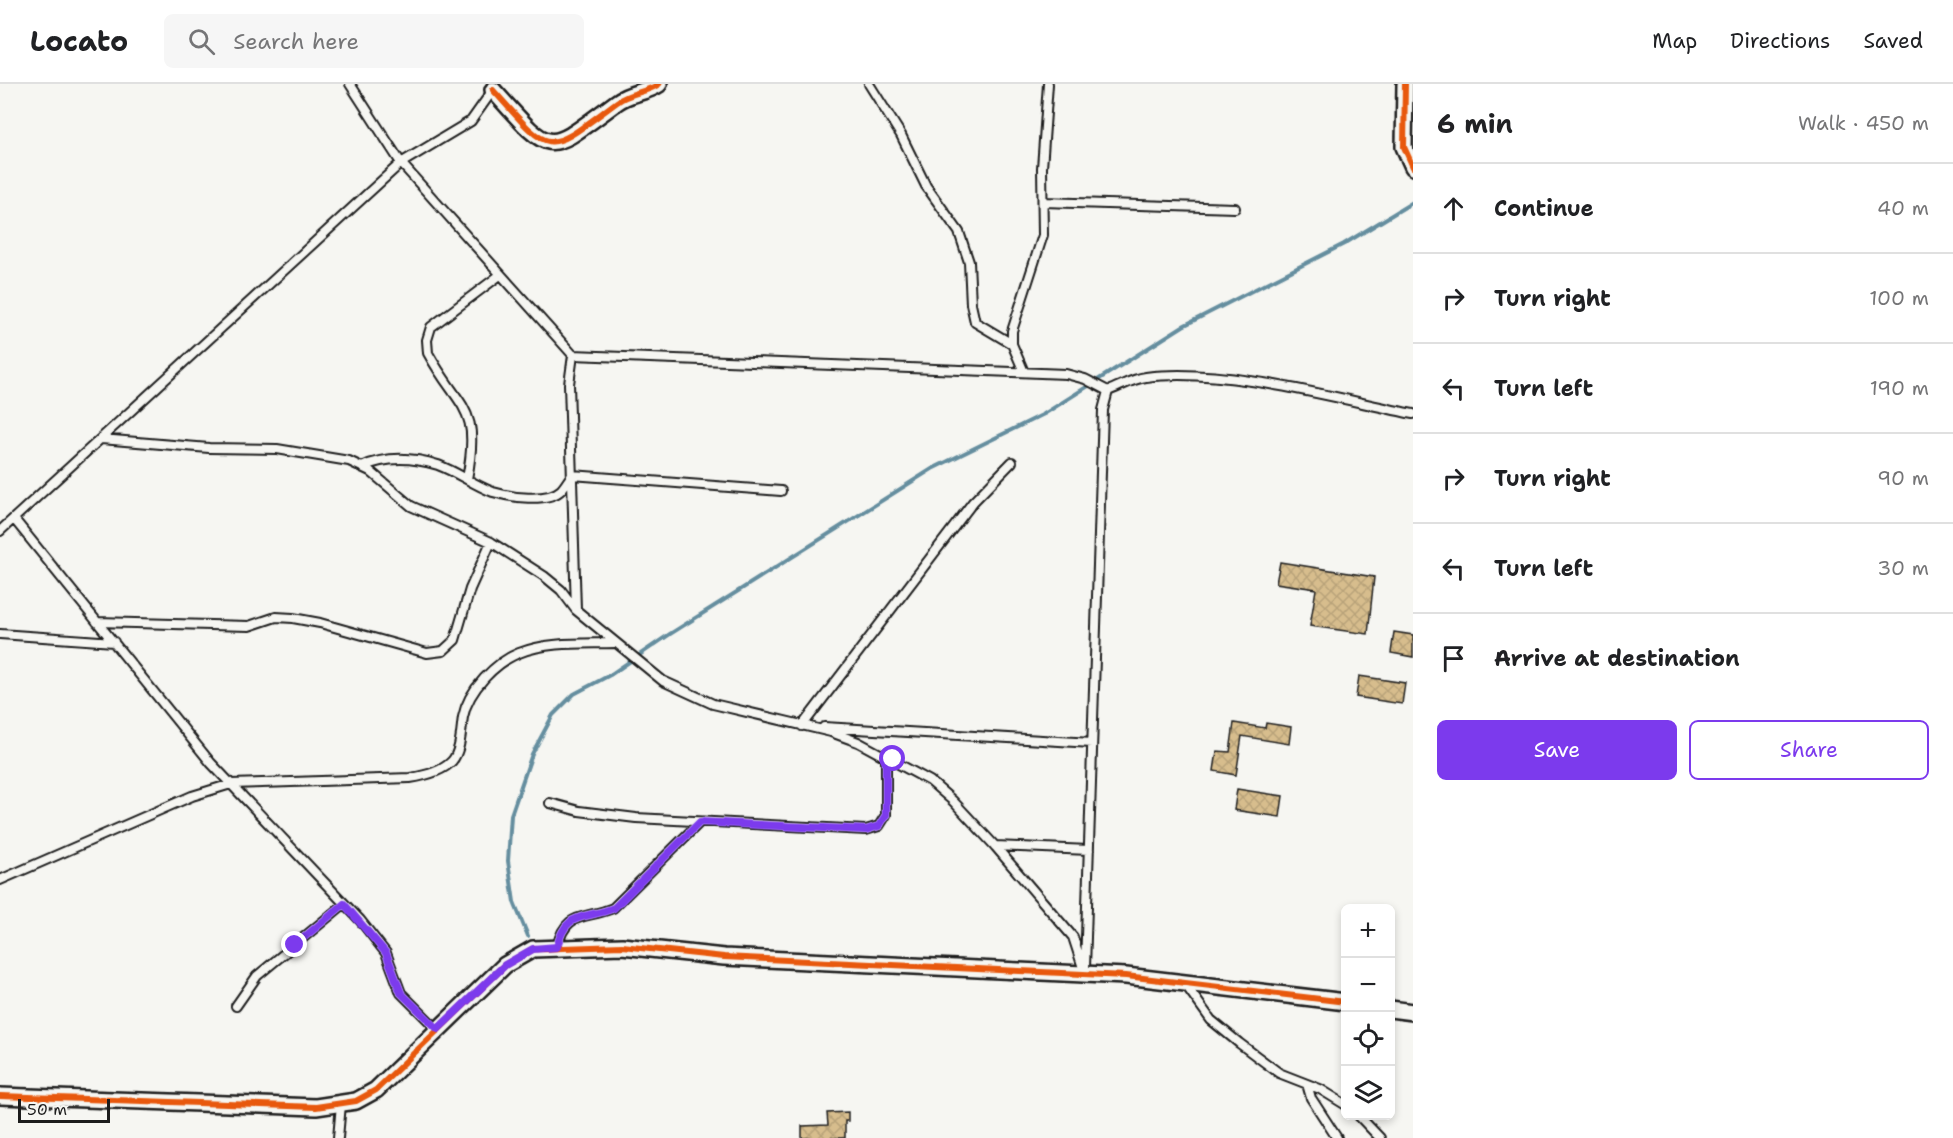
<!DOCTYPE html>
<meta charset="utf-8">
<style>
body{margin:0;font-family:"Shantell Sans",sans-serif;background:#f6f6f6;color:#202124}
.controls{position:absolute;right:18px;bottom:18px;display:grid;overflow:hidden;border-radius:9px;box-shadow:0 3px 9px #0003}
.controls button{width:54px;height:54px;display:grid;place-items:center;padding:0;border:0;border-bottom:2px solid #e0e0e0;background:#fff;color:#202124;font:30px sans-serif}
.scale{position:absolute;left:18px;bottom:15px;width:92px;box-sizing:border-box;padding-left:6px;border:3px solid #1c1c1c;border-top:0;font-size:16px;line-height:21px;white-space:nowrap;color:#1c1c1c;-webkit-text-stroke:4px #f6f6f2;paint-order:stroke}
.stop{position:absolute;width:18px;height:18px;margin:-14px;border:4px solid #7c3aed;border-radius:50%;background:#fff}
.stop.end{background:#7c3aed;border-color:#fff;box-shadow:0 2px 6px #0008}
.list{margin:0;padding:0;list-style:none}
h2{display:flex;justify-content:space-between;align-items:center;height:78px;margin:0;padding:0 24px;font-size:26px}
h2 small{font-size:20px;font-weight:400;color:#757577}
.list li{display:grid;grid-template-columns:39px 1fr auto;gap:18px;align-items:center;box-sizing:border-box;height:90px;padding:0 24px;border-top:2px solid #e0e0e0}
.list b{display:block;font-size:22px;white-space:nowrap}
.list em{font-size:20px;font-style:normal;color:#757577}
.actions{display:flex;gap:12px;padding:18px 24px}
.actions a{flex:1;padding:14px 0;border:2px solid #7c3aed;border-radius:9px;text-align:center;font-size:21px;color:#7c3aed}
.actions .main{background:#7c3aed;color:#fff}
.icon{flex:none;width:33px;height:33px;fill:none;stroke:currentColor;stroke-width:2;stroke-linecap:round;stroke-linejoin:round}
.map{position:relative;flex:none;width:1413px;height:1054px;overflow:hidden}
header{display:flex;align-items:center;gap:36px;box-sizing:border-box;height:84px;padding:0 30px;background:#fff;border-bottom:2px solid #e0e0e0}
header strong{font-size:28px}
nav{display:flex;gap:33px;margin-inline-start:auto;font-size:21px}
.search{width:420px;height:54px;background:#f6f6f6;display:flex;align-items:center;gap:15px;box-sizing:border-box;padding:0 21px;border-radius:9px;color:#757577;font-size:22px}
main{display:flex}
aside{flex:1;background:#fff}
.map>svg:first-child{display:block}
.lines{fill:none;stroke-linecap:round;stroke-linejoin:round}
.stream{stroke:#658e9f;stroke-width:4}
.building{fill:url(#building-cross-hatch);stroke:#1c1c1c;stroke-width:1.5}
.service-casing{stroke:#1c1c1c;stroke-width:12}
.minor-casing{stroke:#1c1c1c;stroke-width:20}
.service{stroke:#f6f6f2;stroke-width:8}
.minor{stroke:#f6f6f2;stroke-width:15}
.cycleway-casing{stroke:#f6f6f2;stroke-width:10}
.cycleway{stroke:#e8590c;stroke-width:6}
.route{stroke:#7c3aed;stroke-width:8}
</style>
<header>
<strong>Locato</strong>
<div class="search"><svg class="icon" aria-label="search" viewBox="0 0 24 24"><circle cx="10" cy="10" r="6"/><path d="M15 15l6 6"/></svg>Search here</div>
<nav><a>Map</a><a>Directions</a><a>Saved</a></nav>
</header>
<main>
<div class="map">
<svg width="1413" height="1054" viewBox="0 0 1413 1054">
<defs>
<pattern id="building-cross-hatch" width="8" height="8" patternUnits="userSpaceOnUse" patternTransform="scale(1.5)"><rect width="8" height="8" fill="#d7bd8d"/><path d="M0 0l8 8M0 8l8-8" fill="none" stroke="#b8a279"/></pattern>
</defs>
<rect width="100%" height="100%" fill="#f6f6f2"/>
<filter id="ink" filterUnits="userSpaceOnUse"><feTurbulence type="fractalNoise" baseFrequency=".0167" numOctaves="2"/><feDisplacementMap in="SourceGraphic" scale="12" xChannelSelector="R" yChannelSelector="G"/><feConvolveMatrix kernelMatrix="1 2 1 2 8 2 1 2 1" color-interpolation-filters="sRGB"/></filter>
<g filter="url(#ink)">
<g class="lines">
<path class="stream" d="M528 852 514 818 508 777 511 731 532 670 553 631 574 610 610 591 670 550 932 385 1044 330 1183 242 1344 160 1413 118"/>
</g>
<path class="building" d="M1280 478 1374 493 1368 550 1310 542 1316 505 1276 499Z
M1394 548 1413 551V573L1391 569Z
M1359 592 1405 599 1402 620 1356 613Z
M1234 639 1265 644 1266 639 1291 643 1289 660 1242 652 1236 691 1214 687 1217 667 1230 668Z
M1237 705 1283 712 1280 733 1234 726Z
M848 1028V1037H845V1054H802V1042L828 1041 827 1029Z"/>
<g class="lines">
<g class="service-casing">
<path id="service" d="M350 0 401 79 573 271 1066 290 1085 295 1108 307
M869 0 901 51 926 102 959 148 969 178 971 220 975 238 1012 260
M1043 118 1235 124
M573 271 569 300 576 525
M1024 288 1012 260V247L1043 151 1042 84 1048 0
M1108 307C1121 302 1132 295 1146 293 1225 283 1335 314 1413 330
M101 355 209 364 277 365 349 377 370 387 411 422 491 458 544 492 561 506 576 526 663 597 713 620 831 648 858 658 930 697 953 717 995 762 1073 853 1085 890
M362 383C386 372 412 373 438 381 457 388 474 401 493 408 510 413 547 419 561 406 565 402 568 396 572 391L781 407
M467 395C481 321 460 327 428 269L427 256 431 243 500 191
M14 435 211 679 360 836 386 869 401 909 438 946
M0 447 401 79 471 37 493 6
M97 538 249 542 276 533 293 534 320 539 427 569 443 567 455 556 470 505 491 458
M0 550 114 558
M802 642 973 418 1012 378
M824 643 1092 659
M550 719 579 727 636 734 866 746 879 742 886 731V671
M995 762 1089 766
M0 796 192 712 231 700 410 694C423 692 442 688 452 677 461 667 461 646 463 633 468 606 496 578 519 569 549 557 584 560 615 559
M557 863C566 826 584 836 613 824L700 738
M1085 884 1103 326 1108 307
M1185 900 1211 936 1239 959 1279 989 1320 1005 1346 1021
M236 922 257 892 344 820
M1307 1000 1311 1014 1337 1054
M1359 1032 1380 1054
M338 1054 341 1020"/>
</g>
<g class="minor-casing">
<path id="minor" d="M1405 0 1404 63 1413 83
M493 6C554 74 545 71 617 18 630 8 646 9 659 0
M1390 925 1413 928
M0 1012 316 1023 356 1017 376 1006 505 881 533 865 622 862 724 873 1126 892 1346 918"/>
</g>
<use href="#service" class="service"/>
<use href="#minor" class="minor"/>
<g class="cycleway-casing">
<path id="cycleway" d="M1405 0 1404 63 1413 83
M493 6C554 74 545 71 617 18 630 8 646 9 659 0
M0 1012 316 1023 356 1017 376 1006 505 881 533 865 622 862 724 873 1126 892 1346 918"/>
</g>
<use href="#cycleway" class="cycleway"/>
</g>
</g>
<g class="lines" filter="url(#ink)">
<path class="route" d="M295 861 344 820 386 869 401 909 438 945 505 881 533 865 557 863C566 826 584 836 614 824L700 738 845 745 866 746 879 742 886 731V671L893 675"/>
</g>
</svg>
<div class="controls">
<button>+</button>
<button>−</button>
<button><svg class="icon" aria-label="locate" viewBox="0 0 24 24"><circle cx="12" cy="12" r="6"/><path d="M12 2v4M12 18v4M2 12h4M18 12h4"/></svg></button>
<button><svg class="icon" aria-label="layers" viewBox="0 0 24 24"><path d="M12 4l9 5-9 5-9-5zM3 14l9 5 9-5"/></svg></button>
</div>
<div class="scale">50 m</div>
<div class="stop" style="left:893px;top:675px"></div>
<div class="stop end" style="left:295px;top:861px"></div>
</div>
<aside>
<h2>6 min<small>Walk · 450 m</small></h2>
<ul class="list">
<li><svg class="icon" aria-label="ahead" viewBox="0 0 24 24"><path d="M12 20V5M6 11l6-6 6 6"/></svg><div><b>Continue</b></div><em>40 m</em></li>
<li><svg class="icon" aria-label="right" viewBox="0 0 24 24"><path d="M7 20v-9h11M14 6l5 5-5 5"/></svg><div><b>Turn right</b></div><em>100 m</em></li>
<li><svg class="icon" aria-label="left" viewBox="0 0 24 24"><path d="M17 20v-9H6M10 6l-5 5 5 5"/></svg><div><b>Turn left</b></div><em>190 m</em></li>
<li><svg class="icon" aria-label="right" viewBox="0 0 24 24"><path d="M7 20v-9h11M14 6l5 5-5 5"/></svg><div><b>Turn right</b></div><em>90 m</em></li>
<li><svg class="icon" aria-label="left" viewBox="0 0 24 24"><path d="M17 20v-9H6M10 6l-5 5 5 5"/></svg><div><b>Turn left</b></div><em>30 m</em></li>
<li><svg class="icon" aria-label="arrive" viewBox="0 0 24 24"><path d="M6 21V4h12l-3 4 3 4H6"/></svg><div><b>Arrive at destination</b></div></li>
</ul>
<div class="actions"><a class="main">Save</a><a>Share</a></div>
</aside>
</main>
